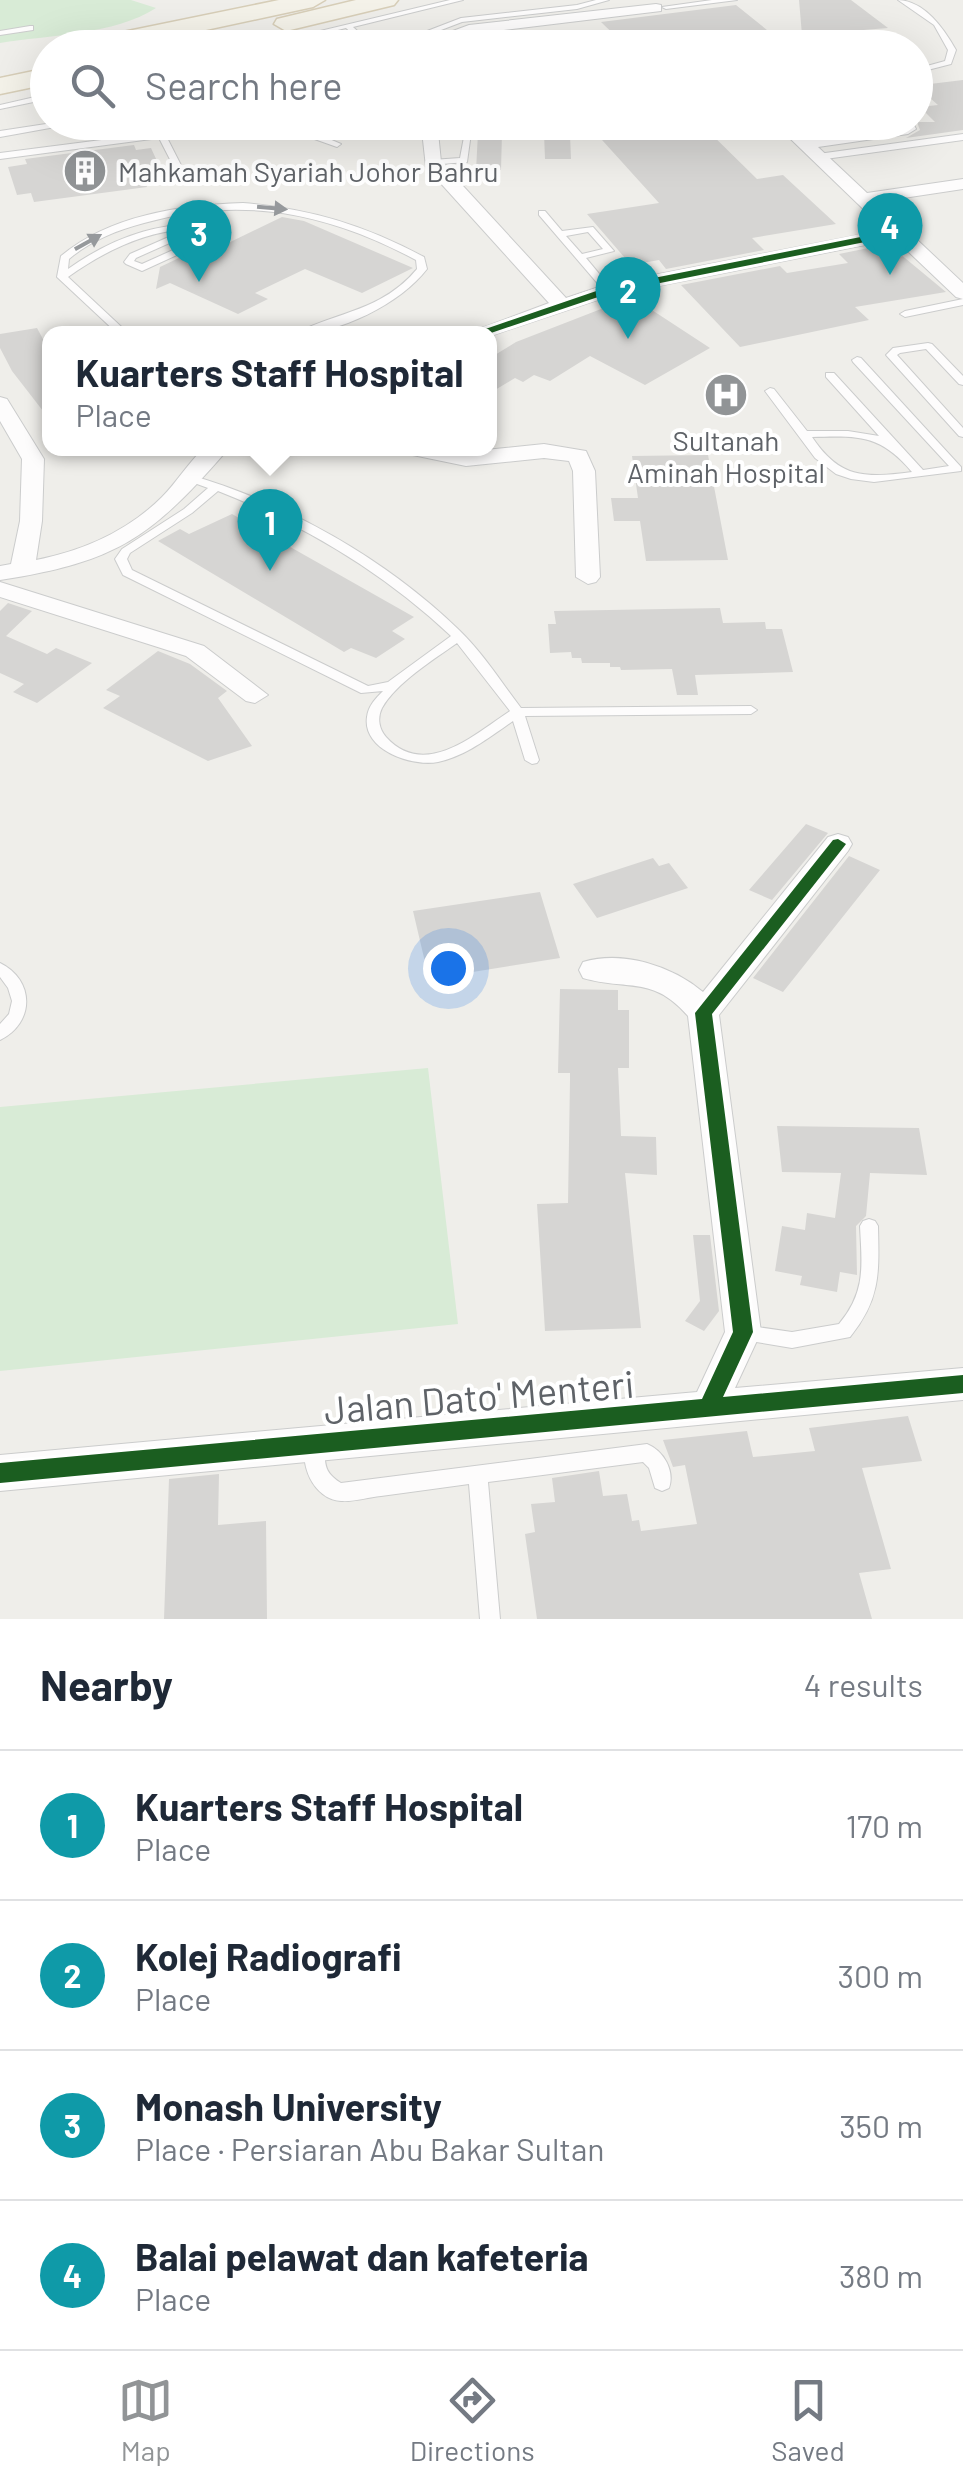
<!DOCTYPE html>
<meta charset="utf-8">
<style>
body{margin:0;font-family:Barlow,sans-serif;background:#f2f2f3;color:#1f2937}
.you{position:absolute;left:448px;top:968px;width:35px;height:35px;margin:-25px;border:8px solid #fff;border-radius:50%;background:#1a73e8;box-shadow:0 0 0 15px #1a73e833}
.badge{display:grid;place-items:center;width:65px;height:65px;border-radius:50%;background:#919496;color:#fff;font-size:32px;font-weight:700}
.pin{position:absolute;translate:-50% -82px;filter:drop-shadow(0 2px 5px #0008)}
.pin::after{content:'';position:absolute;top:52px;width:35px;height:30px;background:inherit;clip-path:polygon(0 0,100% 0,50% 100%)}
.popup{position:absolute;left:42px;top:326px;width:455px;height:130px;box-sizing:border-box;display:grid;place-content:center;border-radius:20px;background:#fff;filter:drop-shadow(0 2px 8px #0005);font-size:32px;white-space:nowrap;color:#747a83}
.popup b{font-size:38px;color:#1f2937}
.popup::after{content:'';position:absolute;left:50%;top:100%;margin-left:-20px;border:20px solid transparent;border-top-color:#fff}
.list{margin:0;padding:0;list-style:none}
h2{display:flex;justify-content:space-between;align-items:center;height:130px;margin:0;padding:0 40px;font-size:42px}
h2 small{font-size:32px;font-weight:400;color:#747a83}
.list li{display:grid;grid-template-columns:65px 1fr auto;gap:30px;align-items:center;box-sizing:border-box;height:150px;padding:0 40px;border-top:2px solid #e0e1e3}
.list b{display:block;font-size:38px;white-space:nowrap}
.list p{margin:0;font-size:32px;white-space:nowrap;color:#747a83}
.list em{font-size:32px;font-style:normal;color:#747a83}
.icon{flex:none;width:55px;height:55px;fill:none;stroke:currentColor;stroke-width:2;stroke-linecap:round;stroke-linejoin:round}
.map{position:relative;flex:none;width:963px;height:1619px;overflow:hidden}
.search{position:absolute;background:#fff;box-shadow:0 10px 40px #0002;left:30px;right:30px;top:30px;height:110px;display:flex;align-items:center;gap:25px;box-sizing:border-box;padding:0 35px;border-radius:55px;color:#747a83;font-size:38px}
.sheet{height:730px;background:#fff}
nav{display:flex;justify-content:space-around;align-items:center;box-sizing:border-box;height:140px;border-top:2px solid #e0e1e3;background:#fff;font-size:28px;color:#747a83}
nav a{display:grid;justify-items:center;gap:5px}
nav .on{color:#919496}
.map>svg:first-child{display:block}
.green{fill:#d8ebd6}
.building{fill:#d6d5d3}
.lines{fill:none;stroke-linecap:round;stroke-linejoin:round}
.service-casing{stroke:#cbcccc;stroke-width:2}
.minor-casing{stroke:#cbcccc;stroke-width:2}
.primary-casing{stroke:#d7ceb8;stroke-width:3}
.service{fill:#fdfcfc;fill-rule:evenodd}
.minor{fill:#fdfcfc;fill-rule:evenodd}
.primary{fill:#f4f2e9;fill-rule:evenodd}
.cycleway-casing{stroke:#fff;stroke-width:6}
.cycleway{fill:#1b5e20;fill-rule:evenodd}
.oneway{fill:#96999c}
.labels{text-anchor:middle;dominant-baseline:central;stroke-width:8;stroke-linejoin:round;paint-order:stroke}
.far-poi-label{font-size:28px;fill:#5f6368;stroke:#fff;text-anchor:start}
.near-street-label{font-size:38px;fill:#5f6368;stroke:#fff}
</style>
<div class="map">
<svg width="963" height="1619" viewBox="0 0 963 1619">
<rect width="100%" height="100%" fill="#efeeea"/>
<path class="green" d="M0 0H131L156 8C114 35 49 35 0 43Z
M428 1068 458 1324 0 1371V1107Z"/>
<path class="building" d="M799 0H851L888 28 802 35Z
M736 5 777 38 742 43 747 48H628L601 22Z
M963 80V130L906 138 920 130 917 122H935L920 107 938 105 930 98V84Z
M647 122H699L757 179 783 175 836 224 752 238 764 250 666 269 659 260 631 265 587 214 659 203 593 130Z
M478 133H502L501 170H476Z
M544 133 570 134 571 159H545Z
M134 145 136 150 151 148 163 174 143 177 147 187 34 202 31 193 17 195 8 167 27 164 25 159Z
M282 217 304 221 413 268 362 293 305 269 255 293 268 299 238 314 170 283 156 289 160 267 181 257 191 261Z
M888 244 946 292 855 307 869 320 740 347 681 285 780 266 787 273 848 263 839 254Z
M632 297 710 348 645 385 590 356 550 381 534 375 523 382 515 378 490 393V358L516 342Z
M37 328 50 352V420L12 371 0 348V334Z
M708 455 728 560 646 561 640 521H614L611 498H638L632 456Z
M232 514 414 617 392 631 405 639 376 658 351 648 344 652 158 541 180 529 189 534Z
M8 603 32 611 6 636 47 654 56 648 92 663 37 703 13 692 24 684 0 673V611Z
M720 608 723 623 765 622 766 629H782L793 672 695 675 698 695H677L672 669 621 670 620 667H610V663H582L581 658H572L571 652 550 653 548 624H556L554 611Z
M158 651 190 664 227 691 218 698 252 746 208 761 103 708 120 696 106 690Z
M806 824 828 833 772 900 749 890Z
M849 856 880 870 783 992 753 978Z
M653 858 659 866 669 863 688 888 597 918 573 884Z
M540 892 560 958 429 979 413 911Z
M560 989 618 990V1010H629V1068H618L621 1136 656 1137 657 1175 625 1173 641 1328 545 1331 537 1204 568 1203 570 1080V1073H558Z
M777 1126 919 1128 927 1175 870 1173 866 1216 856 1226 857 1275 840 1272 837 1292 800 1285 802 1276 775 1271 782 1226 805 1230 807 1213 835 1218 841 1173 782 1172Z
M693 1235H710L719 1311 704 1331 685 1321 700 1301Z
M908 1416 922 1461 862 1468 891 1569 859 1573 872 1619H537L525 1534 535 1532 531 1504 555 1502 552 1478 599 1471 603 1496 627 1494 632 1521 639 1520 641 1531 697 1524 685 1465 673 1467 663 1440 747 1431 753 1457 815 1451 809 1428Z
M219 1474 218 1525 266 1521 267 1619H164L169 1479Z"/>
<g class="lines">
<g class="service-casing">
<path id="service" d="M450 0H463L353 27 376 48H368L346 28 264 48H249Z
M596 0H609L577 9 462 22 394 48H383L461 18 577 5Z
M712 0H737L666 9 662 7Z
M898 0C925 1 944 29 956 50L951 64 916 73V69L945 61 948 50 934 25Z
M30 26H33V30L0 35V31Z
M184 45H190L191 48H183Z
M48 94V99L0 109V105Z
M59 122H83L0 137V131Z
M151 122H159L187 177 186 179 179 177 159 138 0 159V153L156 133Z
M285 122H309L313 132 341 144 337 147 306 136 302 127 211 132 207 129 211 126Z
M425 124 471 133 467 162 429 165V161L432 160 460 158 464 137 425 128Z
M791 129 794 130V134L760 138 756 135 760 132Z
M963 134V140L818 160 814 157 818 154Z
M243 203C311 209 364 225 424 257L427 269C400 304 339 334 294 334 339 311 382 311 417 269L416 260C328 213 242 195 144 223 117 230 90 241 69 259L68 269C113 237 170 215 225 229V233L142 271 126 264 124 262 130 254 187 229C143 232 103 252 68 277L129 334H118L57 277 61 256C110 215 181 205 243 203ZM201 229 213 232 142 264 134 261 136 258Z
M539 211H545L562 231 593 227 614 251 586 258 611 288V292H605L539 215ZM588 232 603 249 582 254 566 236Z
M963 299V305L905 317 900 314 905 311Z
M928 343 932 344 963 376V385L959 384 926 349 900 353 897 355 963 428V437L959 436 886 355 893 348Z
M857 357 861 358 961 467V471L874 482 851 479 836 474 815 458 765 391 770 388 774 389 807 431H848L879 436 826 377V373H834L923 470 949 466 853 362 852 360ZM812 437C858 436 880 434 912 472 865 478 840 479 812 437Z
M190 475C287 503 386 559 459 630 483 653 501 682 521 708L751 706 757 710 751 714 525 716 539 760 537 763 532 764 525 760 513 721C490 737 466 756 438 762 412 767 362 750 367 717 368 706 376 698 383 691L361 693 123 575 115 559 122 549 184 509 208 488 186 480V476ZM218 491C304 525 383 572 451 636L388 682 368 686 132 570 127 559 130 553 192 513ZM457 643 510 711C475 734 425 780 386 737 379 729 377 718 382 708 396 683 433 660 457 643Z
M0 963C35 980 35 1023 0 1040V1024L9 1014 12 1001 8 988 0 977Z
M869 1219 875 1221 878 1226C879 1272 881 1299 850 1337L792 1348 738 1339 735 1333 738 1327 744 1325 792 1332 839 1324C866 1292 862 1266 860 1226L863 1221Z
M314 1436 321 1439C329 1458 318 1469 341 1483L647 1444C664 1451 675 1471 669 1488L662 1491 655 1488 649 1468 643 1462 488 1482 500 1619H480L469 1484C440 1488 411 1492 381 1496 369 1497 354 1502 341 1501 313 1499 298 1463 307 1439Z"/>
</g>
<g class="minor-casing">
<path id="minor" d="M656 4 661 5V11L471 34 431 48H407L469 25Z
M421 122H437L441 162 566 298 608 284 885 230 773 122H791L808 138 914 125 916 129 908 134 818 147 867 193 963 179V189L877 202 963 283V299L956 297 895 239 612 295 490 336 466 334 549 303 426 167Z
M0 397 7 399 44 459 42 521 36 560C82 551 128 531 162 497 177 482 188 463 204 448H229C152 537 118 562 0 580V566L11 564 20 521 22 459 0 421Z
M544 444 586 451 595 471 600 577 596 582 588 584 576 577 573 471 569 461 544 458 466 466 403 453 400 448 466 452Z
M0 582 204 646 268 695 255 703 246 701 186 656 0 597Z
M838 834 848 837 852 844 848 851 719 1015 761 1332 735 1388 963 1368V1400L0 1491V1455L697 1392 725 1332 688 1016C653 975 627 991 583 978L579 970 583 962C623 950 672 966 703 992L828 837Z"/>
</g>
<g class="primary-casing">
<path id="primary" d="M279 0H325L313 7 122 48H72L84 40Z
M356 0H398L394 5 286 31 274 24 277 19Z
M48 68V84L0 94V78Z"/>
</g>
<use href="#service" class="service"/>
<use href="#minor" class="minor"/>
<use href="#primary" class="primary"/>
<g class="cycleway-casing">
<path id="cycleway" d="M896 230 900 231V235L610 293 488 334H471L608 287Z
M838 839 846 844 843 848 712 1014 753 1332 723 1397 963 1375V1393L0 1483V1463L702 1399 733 1332 695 1013 833 840Z"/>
</g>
<use href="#cycleway" class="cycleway"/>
</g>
<defs><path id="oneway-solid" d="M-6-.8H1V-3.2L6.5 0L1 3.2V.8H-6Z" transform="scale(2.5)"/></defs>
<g class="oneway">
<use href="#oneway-solid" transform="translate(272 208) rotate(5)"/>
<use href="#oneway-solid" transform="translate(88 242) rotate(-29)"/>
</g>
<defs>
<g id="building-disc" transform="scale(2.25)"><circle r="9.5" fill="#919496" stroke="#fff"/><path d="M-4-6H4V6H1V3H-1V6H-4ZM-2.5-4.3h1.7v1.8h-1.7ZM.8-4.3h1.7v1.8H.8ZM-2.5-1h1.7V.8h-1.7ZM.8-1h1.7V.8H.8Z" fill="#fff"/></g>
<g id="hospital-disc" transform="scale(2.25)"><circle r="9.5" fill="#919496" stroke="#fff"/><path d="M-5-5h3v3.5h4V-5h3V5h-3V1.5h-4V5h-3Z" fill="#fff"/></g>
</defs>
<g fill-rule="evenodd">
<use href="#building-disc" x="85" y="171"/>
<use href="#hospital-disc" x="726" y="395"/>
</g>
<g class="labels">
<g class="far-poi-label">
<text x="118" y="171">Mahkamah Syariah Johor Bahru</text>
<text x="726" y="440" text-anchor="middle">Sultanah<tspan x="726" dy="32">Aminah Hospital</tspan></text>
</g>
<g class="near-street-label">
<text transform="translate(479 1396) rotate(-5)">Jalan Dato' Menteri</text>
</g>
</g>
</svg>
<div class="you"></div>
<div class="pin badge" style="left:270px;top:571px;background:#0f9aa8">1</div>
<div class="popup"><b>Kuarters Staff Hospital</b>Place</div>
<div class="pin badge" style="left:628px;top:339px;background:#0f9aa8">2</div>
<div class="pin badge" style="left:199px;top:282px;background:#0f9aa8">3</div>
<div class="pin badge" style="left:890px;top:275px;background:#0f9aa8">4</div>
<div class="search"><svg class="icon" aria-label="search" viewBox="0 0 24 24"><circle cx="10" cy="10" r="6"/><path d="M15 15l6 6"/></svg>Search here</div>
</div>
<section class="sheet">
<h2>Nearby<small>4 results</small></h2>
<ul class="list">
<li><span class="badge" style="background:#0f9aa8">1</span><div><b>Kuarters Staff Hospital</b><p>Place</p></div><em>170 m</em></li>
<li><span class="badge" style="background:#0f9aa8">2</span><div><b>Kolej Radiografi</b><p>Place</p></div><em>300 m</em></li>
<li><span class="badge" style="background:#0f9aa8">3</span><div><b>Monash University</b><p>Place · Persiaran Abu Bakar Sultan</p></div><em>350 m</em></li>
<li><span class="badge" style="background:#0f9aa8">4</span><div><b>Balai pelawat dan kafeteria</b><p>Place</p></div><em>380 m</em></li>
</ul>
</section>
<nav>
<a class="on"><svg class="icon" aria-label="map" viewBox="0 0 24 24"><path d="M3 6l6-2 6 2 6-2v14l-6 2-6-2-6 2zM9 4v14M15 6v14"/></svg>Map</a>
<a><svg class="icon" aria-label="directions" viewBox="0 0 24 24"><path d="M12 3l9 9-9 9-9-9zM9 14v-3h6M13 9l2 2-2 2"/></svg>Directions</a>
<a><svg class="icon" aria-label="saved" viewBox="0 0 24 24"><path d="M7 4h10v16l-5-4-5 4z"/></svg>Saved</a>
</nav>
